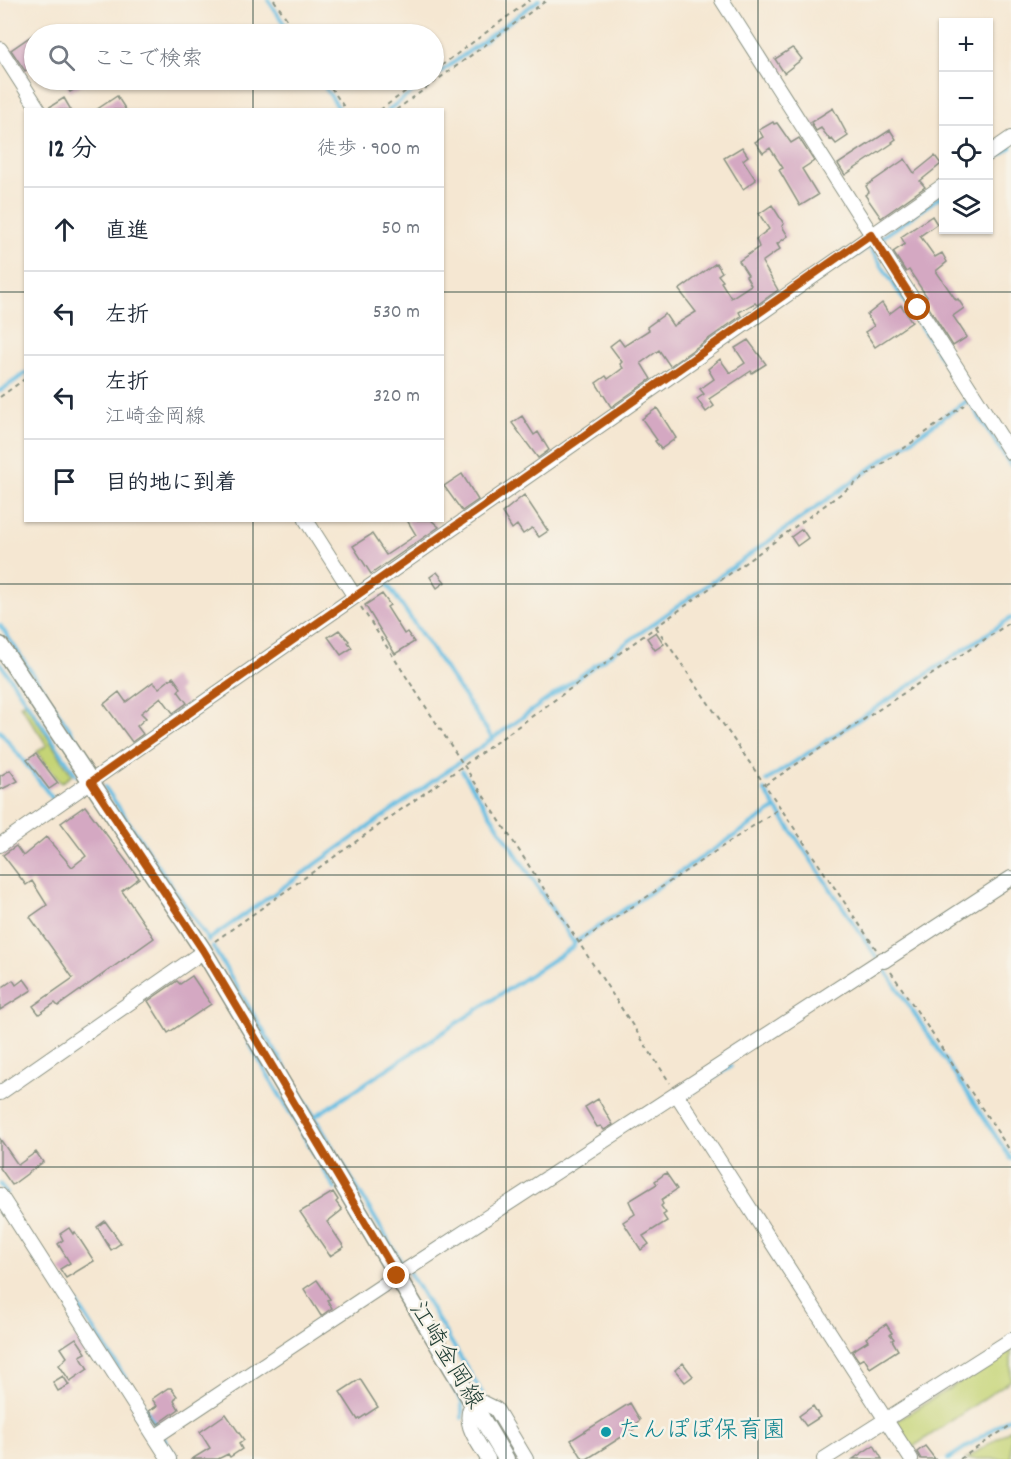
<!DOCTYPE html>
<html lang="ja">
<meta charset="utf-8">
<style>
body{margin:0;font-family:Dekko,"Klee One",sans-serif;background:#f6f6f7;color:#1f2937}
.controls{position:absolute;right:18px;top:18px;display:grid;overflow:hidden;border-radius:0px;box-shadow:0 2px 4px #0004}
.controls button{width:54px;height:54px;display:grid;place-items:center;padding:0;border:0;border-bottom:2px solid #e0e1e3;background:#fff;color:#1f2937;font:30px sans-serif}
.stop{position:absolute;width:18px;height:18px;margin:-14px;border:4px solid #b45309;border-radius:50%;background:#fff}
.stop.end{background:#b45309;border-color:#fff;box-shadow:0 2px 6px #0008}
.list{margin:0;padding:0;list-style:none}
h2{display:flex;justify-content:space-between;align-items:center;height:78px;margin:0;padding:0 24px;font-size:26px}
h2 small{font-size:20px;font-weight:400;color:#747a83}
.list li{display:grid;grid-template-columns:39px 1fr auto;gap:18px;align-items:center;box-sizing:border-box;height:84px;padding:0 24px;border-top:2px solid #e0e1e3}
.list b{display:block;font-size:22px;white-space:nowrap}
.list p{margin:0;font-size:20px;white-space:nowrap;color:#747a83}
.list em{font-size:20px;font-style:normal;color:#747a83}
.icon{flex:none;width:33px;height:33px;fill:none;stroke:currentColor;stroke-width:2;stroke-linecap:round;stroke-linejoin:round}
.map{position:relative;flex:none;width:1011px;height:1459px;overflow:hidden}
.search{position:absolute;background:#fff;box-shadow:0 2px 4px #0004;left:24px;top:24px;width:420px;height:66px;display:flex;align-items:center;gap:15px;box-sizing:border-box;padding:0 21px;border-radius:33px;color:#747a83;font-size:22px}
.panel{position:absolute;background:#fff;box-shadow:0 2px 4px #0004;left:24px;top:108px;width:420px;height:414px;border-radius:0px}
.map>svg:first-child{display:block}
.green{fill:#c5d476;stroke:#728855;stroke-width:1.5}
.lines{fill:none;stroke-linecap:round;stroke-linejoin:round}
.stream{stroke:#65bde2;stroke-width:4}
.building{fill:#d4a8c2}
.minor-casing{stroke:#8a9283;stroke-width:16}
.major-casing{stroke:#8a9283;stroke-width:19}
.path{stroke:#8a9283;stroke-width:2;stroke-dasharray:4.5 4.5;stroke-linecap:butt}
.minor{stroke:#fff;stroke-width:14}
.major{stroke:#fff;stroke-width:16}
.route{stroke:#b45309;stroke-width:8}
.grid{fill:none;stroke:#1f3d34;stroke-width:1.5;stroke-opacity:0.55}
.culture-dot{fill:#0f9aa8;stroke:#f7f3e8;stroke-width:2}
.labels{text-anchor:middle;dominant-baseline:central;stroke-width:5;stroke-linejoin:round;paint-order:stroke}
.street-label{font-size:24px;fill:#1f3d34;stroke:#f7f3e8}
.culture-label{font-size:24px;fill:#0d838f;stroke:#f7f3e8;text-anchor:start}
</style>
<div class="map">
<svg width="1011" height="1459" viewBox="0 0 1011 1459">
<rect width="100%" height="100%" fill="#f7f3e8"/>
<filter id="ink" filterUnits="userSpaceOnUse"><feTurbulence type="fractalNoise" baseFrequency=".0167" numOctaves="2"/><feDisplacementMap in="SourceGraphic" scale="12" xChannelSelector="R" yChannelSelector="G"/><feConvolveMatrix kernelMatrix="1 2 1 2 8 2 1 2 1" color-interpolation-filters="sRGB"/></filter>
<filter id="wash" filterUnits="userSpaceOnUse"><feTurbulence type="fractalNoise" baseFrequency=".008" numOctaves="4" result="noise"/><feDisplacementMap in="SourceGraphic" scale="24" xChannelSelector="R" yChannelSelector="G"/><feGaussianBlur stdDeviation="1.35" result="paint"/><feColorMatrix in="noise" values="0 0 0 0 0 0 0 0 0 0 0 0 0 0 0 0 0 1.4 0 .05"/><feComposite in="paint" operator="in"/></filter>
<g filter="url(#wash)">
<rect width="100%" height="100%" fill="#f5e7d2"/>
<path class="green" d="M25 702 72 775 61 783 37 752 47 745 20 705Z
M1011 1350V1380L913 1447 915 1451 910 1454 892 1424Z
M1011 1429V1459H966Z"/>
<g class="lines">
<path class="stream" d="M268 0 291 34
M434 77 539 0
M320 80 340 110
M388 110 429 80
M988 163 1011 147
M881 238 944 194
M869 246 1011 466
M856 255 871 245
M0 391 26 373
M386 582 493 739
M0 625 89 758
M0 663 76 775
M0 731 53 799
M766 781 1011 618
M105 787 209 941
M764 790 877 958
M208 940C463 762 714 578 968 400
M574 943 776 808
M213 947 403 1265
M882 965 1011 1159
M249 1043 335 1189
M684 1097 731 1066
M314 1117 574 946V943L462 771
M0 1184 6 1193
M409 1272 485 1398
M77 1303 159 1430
M431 1350 462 1402V1418
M163 1437 177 1459
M948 1459 1011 1417"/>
</g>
<g id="blocks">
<path class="building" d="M34 34V45L29 49 34 57V64L25 71 11 50Z
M792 48 794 49 802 59 784 73 775 59Z
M72 80H90L70 92 65 84Z
M117 96 126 110H96Z
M64 98 71 110H48V108Z
M833 108 848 136 836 144 832 139 830 140 821 128 816 131 811 122Z
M773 122 774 124 777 123 791 143 799 138 814 161 802 169 818 195 800 206 779 170 783 168 770 148 763 153 755 142 763 137 759 130Z
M890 130 896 139 892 142 893 143 845 175 838 164Z
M742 147 748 156 743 160 756 180 743 189 724 158Z
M935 156 941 164 920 181 925 187 881 218 865 195 869 192 866 186 905 159 914 173Z
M772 205 784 224 782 226 788 236 777 244 780 249 762 262 778 290 757 305 755 303 739 312 741 316 670 366 659 350 641 363 651 379 611 407 596 383 606 376 608 379 623 368 620 364 622 362 610 346 619 339 624 346 649 330 647 327 665 314 673 326 696 312 679 290 716 263 722 272 718 275 723 281 721 282 731 298 751 285 746 276 748 275 739 261 759 247 756 239 769 229 759 214Z
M932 216 937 224 920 236 935 257 942 253 947 262 936 271 956 300 958 299 964 308 953 316 967 337 953 346 924 300 927 297 909 270 906 272 893 252 905 244 901 237Z
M882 303 889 314 901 305 912 322 875 347 865 332 874 326 867 315Z
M748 340 766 364 752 373 751 371 709 399 714 406 706 412 697 399 704 394 700 389 714 379 708 369 720 359 730 373 745 363 735 348Z
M657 408 676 438 661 449 655 441 657 440 642 419Z
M522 416 534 435 538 432 549 450 538 458 512 423Z
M462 474 478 500 462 511 444 486Z
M524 495 548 531 539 537 532 528 523 534 517 525 512 529 502 513Z
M407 520H431L439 527 371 574 353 546 372 534 386 555 416 535Z
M802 529 808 538 797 546 791 537Z
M437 572 445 582 437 588 430 577Z
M382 594 390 605 387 607 404 634 407 632 414 642 395 654 365 605Z
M339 630 349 641 348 642 352 648 341 655 328 637Z
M656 632 664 644 655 650 647 638Z
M173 677 181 688 178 691 187 703 173 713 161 697 141 713 146 718 137 726 143 734 132 742 104 704 119 692 126 702 153 682 159 688Z
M36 754 58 783 49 789 27 760Z
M10 770 18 781 0 790V776Z
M85 806 139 878 122 891 154 938 58 1006 55 1003 39 1014 33 1006 73 978 30 917 47 905 32 881 26 885 3 855 16 846 23 856 46 837 72 867 86 856 61 823Z
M192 976 211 1004 168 1033 148 1001 177 981 180 984Z
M24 979 32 990 0 1010V989L13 980 16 985Z
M598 1099 613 1125 604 1130 601 1126 597 1127 585 1107Z
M0 1139 18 1165 36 1152 43 1162 12 1185 0 1168Z
M666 1173 677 1189 661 1200 663 1204 661 1206 666 1213 663 1215 667 1221 643 1236 649 1244 641 1250 623 1222 635 1214 629 1201 657 1184 655 1181Z
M333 1192 338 1200 336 1202 342 1210 327 1222 344 1247 330 1256 300 1212Z
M105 1221 121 1243 111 1250 97 1227Z
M69 1228 73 1234 75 1232 94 1261 66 1278 60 1269 70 1263 58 1244 63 1240 60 1234Z
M317 1280 330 1299 327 1300 332 1308 321 1316 304 1289Z
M886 1324 892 1333 890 1334 894 1339 892 1340 898 1350 870 1368 864 1358 859 1361 852 1351 868 1341 866 1338Z
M76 1338 86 1353 80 1356 88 1369 70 1381 59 1365 67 1357 61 1348Z
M683 1363 693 1376 685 1382 675 1370Z
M63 1376 69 1385 58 1391 53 1382Z
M360 1379 378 1407 358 1420 340 1392Z
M168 1388H171L177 1396 174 1401 179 1409 158 1424 149 1411 157 1406 152 1399Z
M630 1403 640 1420 633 1428 634 1429 587 1459H583L571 1440Z
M813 1406 820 1417 806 1426 799 1416Z
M226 1414 244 1440 239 1444 242 1449 230 1457 228 1454 218 1459H192L210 1448 200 1432Z
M874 1445 882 1459H853Z
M925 1446 935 1459H921L917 1452Z"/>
</g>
</g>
<g filter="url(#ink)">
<use href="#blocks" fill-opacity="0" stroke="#8a9283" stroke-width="1.5"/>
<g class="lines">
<g class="minor-casing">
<path id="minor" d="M722 0 1011 453
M0 49 39 110
M988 154 1011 138
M306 520 355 597
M0 845 944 185
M884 961 1011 878
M0 1093 204 951
M677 1095 911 1459
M0 1195 169 1459
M155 1437 397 1276 883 959
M488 1459C478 1442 460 1422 473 1403H484L496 1409 526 1459
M824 1459 1011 1340"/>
</g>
<g class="major-casing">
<path id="major" d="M0 645 203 950 506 1459"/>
</g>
<path class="path" d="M274 0 297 34
M434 71 530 0
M326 80 346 110
M380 110 421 80
M396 110 547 0
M0 397 26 378
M361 607 670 1083
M656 627 765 785
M215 941 463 766 964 405
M578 943 780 808
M876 949 765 785 1011 622
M891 972 1011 1152
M960 1459 1011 1425"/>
<use href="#minor" class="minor"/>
<use href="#major" class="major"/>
</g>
</g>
<g class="lines" filter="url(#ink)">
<path class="route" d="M397 1276 203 950 91 782 871 234 918 308"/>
</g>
<path class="grid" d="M253 0V34M506 0V1459M758 0V1459M253 80V110M0 292H26M442 292H1011M253 520V1459M0 584H1011M0 875H1011M0 1167H1011"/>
<circle class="culture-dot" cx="606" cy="1432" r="6"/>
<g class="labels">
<g class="street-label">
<text transform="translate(445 1356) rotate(59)">江崎金岡線</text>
</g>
<g class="culture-label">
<text x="618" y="1432">たんぽぽ保育園</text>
</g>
</g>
</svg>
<div class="controls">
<button>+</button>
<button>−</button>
<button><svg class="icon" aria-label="locate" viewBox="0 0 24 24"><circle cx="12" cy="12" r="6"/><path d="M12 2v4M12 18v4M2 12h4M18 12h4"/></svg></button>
<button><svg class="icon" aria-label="layers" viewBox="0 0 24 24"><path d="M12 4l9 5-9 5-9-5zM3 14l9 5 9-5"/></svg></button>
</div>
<div class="stop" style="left:918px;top:308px"></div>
<div class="stop end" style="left:397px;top:1276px"></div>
<div class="search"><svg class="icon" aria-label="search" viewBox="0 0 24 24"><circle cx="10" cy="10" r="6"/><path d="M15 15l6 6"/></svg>ここで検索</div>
<section class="panel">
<h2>12 分<small>徒歩 · 900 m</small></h2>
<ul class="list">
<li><svg class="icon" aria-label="ahead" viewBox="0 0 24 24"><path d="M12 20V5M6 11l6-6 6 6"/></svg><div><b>直進</b></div><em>50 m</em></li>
<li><svg class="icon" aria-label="left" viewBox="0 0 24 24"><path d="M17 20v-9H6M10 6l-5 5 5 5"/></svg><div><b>左折</b></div><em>530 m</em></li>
<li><svg class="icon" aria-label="left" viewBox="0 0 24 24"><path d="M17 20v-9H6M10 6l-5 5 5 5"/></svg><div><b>左折</b><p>江崎金岡線</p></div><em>320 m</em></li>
<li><svg class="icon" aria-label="arrive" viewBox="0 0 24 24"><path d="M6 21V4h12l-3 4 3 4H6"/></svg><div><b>目的地に到着</b></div></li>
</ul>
</section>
</div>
